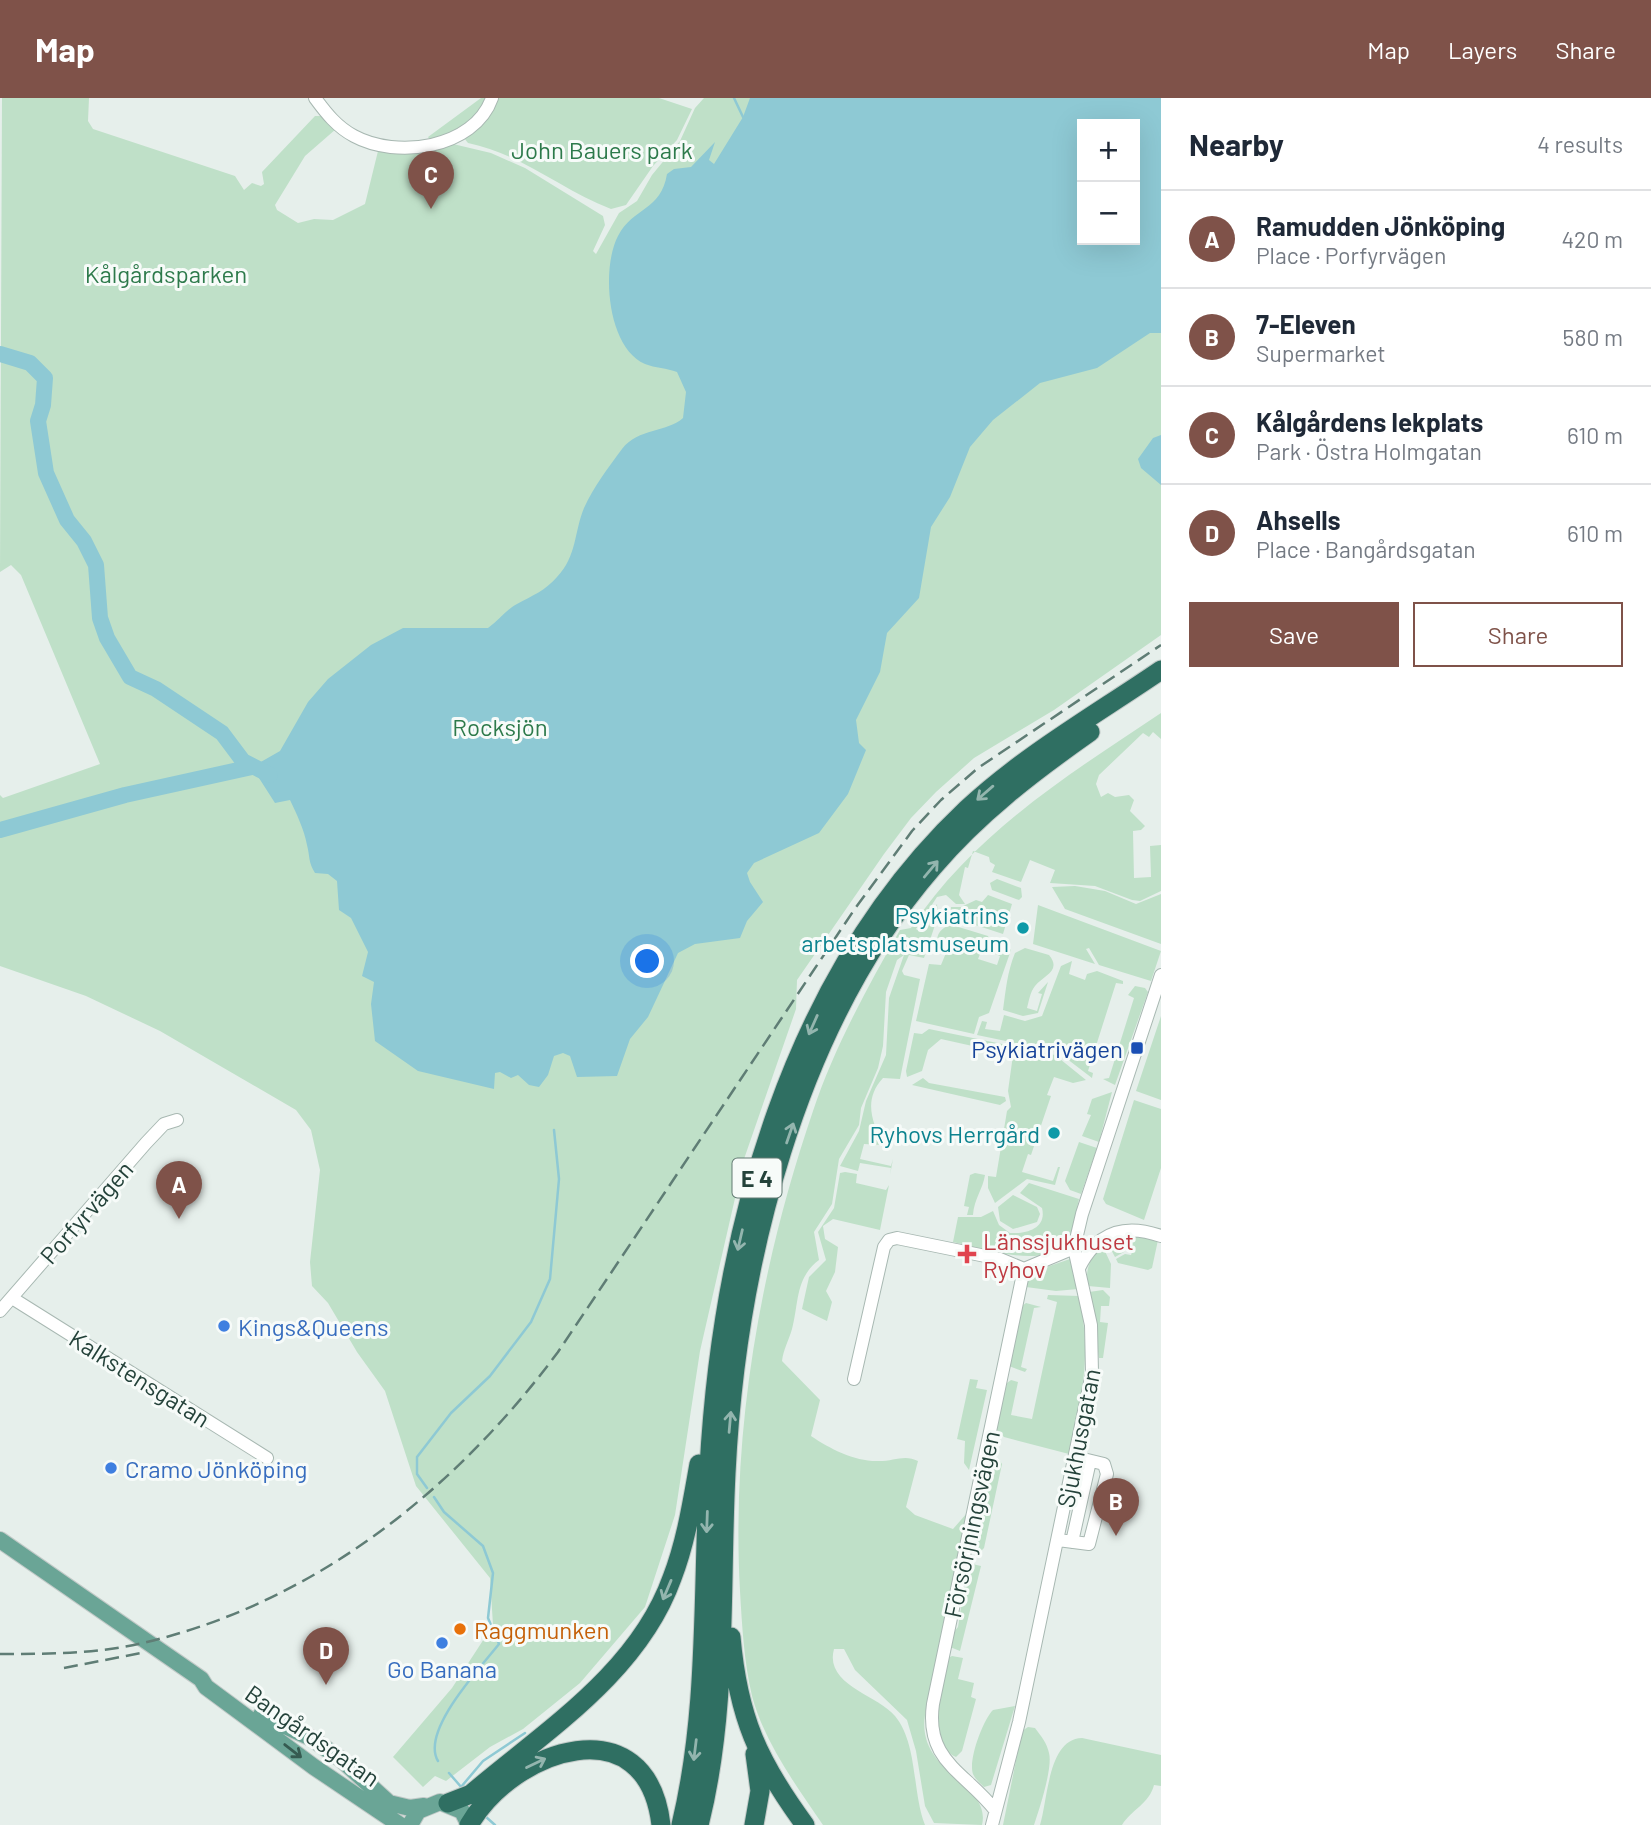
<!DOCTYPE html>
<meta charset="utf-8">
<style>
body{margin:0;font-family:Barlow,sans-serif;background:#f6f6f7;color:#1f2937}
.controls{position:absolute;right:21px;top:21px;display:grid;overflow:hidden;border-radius:0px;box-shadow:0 7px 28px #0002}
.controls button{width:63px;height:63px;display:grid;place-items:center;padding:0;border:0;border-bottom:2px solid #e0e1e3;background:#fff;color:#1f2937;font:35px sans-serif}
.you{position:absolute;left:648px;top:864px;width:24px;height:24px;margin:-18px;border:5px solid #fff;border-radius:50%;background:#1a73e8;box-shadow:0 0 0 10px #1a73e833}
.badge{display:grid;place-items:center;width:46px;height:46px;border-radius:50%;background:#7f5249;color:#fff;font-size:23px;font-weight:700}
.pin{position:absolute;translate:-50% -58px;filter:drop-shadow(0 2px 4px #0008)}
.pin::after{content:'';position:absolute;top:37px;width:24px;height:21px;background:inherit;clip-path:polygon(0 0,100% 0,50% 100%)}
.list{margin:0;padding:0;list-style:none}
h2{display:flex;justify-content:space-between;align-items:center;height:91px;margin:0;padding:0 28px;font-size:30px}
h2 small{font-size:23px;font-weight:400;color:#747a83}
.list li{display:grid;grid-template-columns:46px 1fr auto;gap:21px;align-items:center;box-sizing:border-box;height:98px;padding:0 28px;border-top:2px solid #e0e1e3}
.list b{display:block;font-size:26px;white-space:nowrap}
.list p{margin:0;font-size:23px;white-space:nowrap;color:#747a83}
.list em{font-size:23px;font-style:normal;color:#747a83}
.actions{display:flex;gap:14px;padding:21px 28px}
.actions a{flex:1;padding:16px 0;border:2px solid #7f5249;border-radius:0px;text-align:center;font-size:24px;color:#7f5249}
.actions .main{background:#7f5249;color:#fff}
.map{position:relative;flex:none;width:1161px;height:1727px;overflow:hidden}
header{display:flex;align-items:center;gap:42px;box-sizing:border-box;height:98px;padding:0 35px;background:#7f5249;color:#fff}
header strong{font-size:33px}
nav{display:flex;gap:38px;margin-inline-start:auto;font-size:24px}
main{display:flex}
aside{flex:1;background:#fff}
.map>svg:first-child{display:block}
.green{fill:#bfe0c8;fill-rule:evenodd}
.water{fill:#8ec9d4;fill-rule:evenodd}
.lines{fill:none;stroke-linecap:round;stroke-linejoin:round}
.stream{stroke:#8ec9d4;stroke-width:2.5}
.river{stroke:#8ec9d4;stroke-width:16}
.minor-casing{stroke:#a8b8b2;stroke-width:14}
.major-casing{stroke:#c2cac8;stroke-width:18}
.highway-casing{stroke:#c2cac8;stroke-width:21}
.minor{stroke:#fff;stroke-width:12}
.major{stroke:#6aa596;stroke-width:16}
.highway{stroke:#2f6f62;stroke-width:19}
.rail{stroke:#5f7d75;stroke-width:2.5;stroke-dasharray:14 7;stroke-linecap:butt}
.oneway{stroke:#93b5ae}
.oneway2{stroke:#365b51}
.culture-dot{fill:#0f9aa8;stroke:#f7fbf9;stroke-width:2.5}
.transit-dot{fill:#1a4fb4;stroke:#f7fbf9;stroke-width:2.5}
.health-dot{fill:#e0444e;stroke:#f7fbf9;stroke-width:2.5}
.shop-dot{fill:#3f7fe0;stroke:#f7fbf9;stroke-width:2.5}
.food-dot{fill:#e8710a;stroke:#f7fbf9;stroke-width:2.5}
.labels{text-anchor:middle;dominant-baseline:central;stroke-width:6;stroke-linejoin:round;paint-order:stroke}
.shield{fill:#f7fbf9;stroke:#637a73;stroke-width:2}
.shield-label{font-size:23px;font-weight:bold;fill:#24423a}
.park-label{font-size:24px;fill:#2d7a4b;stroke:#f7fbf9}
.culture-label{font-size:24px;fill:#0d838f;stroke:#f7fbf9;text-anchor:end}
.transit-label{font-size:24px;fill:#164399;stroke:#f7fbf9;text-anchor:end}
.street-label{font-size:24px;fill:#24423a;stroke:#f7fbf9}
.health-label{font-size:24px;fill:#be3a42;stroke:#f7fbf9;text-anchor:start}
.shop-label{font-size:24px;fill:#366cbe;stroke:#f7fbf9;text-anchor:start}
.food-label{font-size:24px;fill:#c56008;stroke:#f7fbf9;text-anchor:start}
</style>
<header>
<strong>Map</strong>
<nav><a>Map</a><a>Layers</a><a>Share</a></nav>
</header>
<main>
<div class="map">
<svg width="1161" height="1727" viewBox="0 0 1161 1727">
<rect width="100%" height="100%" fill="#e6efeb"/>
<path class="green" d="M2 0H89L88 23 93 31 235 78 244 92 252 85 261 88 264 86 262 74 315 18H324L336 31 305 58 275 107 277 112 298 125 314 121 333 122 365 106 378 53H417L453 46 491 55 525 70 603 118 605 127 593 153 596 156 619 115 637 103 652 77 680 43 695 10 704 0H1161V537L1054 612 974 660 936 694 911 720 884 756 797 882 796 911 744 1061 700 1253 675 1417 645 1509 580 1585 523 1631 490 1649 446 1683 435 1678 423 1689 393 1659 452 1590 493 1527 490 1480 416 1388 385 1293 357 1254 328 1205 312 1188 310 1164 320 1072 311 1032 296 1012 160 933 86 898 0 868V697L3 700 100 666 21 477 11 467 0 474ZM1082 26H1135V142H1082Z
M481 0H487C474 24 456 34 430 42L428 39Z
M496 0H659L692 11 677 42 653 68 626 107 611 111C561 92 522 56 468 45L464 40Z
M1161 615V641L1153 634 1149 639 1143 635 1099 677 1096 686 1101 699 1108 695 1115 699 1129 697 1134 702 1130 713 1145 728 1141 732 1133 733 1134 780 1151 779 1150 748 1161 747V793L1140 803 1132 802 1095 788 1050 785 1055 772 1030 762 1021 784 992 774 995 767 990 764 989 759 973 753 968 770 965 769 959 797 965 806H956L946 797 937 799 916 831 919 833 937 806 938 818 924 860 909 857 902 873 904 877 920 881 900 981 883 980C863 1002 872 1023 883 1047L864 1046 860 1061 891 1068 893 1061 890 1077 891 1070 860 1065 858 1073 840 1068 859 1033 866 1003 886 957 889 900 904 857 897 862 886 894 883 948 878 970 861 1010 859 1027 839 1061 832 1106 814 1134 819 1162C795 1180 799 1205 792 1231 789 1242 783 1252 782 1263L820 1302 811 1338C830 1351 856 1364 879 1363 894 1363 905 1356 918 1363L906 1409 915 1417 953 1431 967 1415 925 1617C916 1676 992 1685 982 1727L934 1725 925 1708 916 1653 907 1622 855 1572 844 1551H834C824 1587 878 1597 895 1618 918 1646 912 1694 925 1727H823C796 1687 765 1646 752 1598 744 1564 742 1527 740 1493 731 1332 761 1165 813 1013 834 950 867 890 900 832L911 830C974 735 1068 677 1161 615Z
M997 781 1021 790 1022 799 1019 802 992 792 990 785Z
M1075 788 1105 793 1136 806 1161 796V846L1065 811 1052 789Z
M988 797 1012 806 1003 836 951 819V809H961L976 802 982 804Z
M1038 807 1161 853 1151 883 1099 867 1089 850 1086 851 1095 866 1033 846Z
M952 827 988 838 991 846 989 853 982 851 978 861 997 867 1000 858 993 855 996 847 1004 844 1011 852 989 915 979 919 974 936 916 923 929 866 941 867 948 850 938 845C935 836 943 828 952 827Z
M1025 850 1049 857C1062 873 1044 877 1035 888 1030 894 1029 903 1027 910L1037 913 1042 896 1038 895 1048 884 1038 915 1023 918 1003 912C1006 891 1007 875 1015 855Z
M1072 863 1069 876 1085 882 1087 876 1097 873 1123 883V886L1116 885 1088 973 1093 975 1092 980 1058 954 977 937 982 923 987 924 985 931 1000 933 1004 917 1025 923 1042 918 1061 868Z
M1135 888 1145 890 1148 894 1115 987 1103 981 1109 980 1134 900 1128 897Z
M1161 918V1002L1136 993Z
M929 931 1055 957 1086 982 1073 985 1054 979 1047 997 1051 998 1031 1057 1028 1056 1022 1074 1053 1083 1058 1069H1060L1055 1087 1027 1081 995 1105 988 1090V1078L996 1079 1007 1013 1011 1009 1008 993 1013 957 941 941 928 952 922 973 907 979 906 973 914 935 922 936Z
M923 980 929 985 1005 999 1006 1003 1000 1007 912 987Z
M1112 994 1099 1044 1082 1038 1091 1017 1087 1016 1092 1001Z
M1134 1002 1161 1011V1070L1144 1122 1106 1106 1103 1101Z
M1079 1044 1097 1050 1081 1096 1070 1092 1065 1083Z
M845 1074 857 1076 856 1085 886 1092 889 1087 880 1132 833 1121 823 1128 825 1141 838 1149 835 1174 826 1193 832 1204 827 1223 802 1211 809 1179 826 1162 818 1134 834 1110 840 1075Z
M975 1075 985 1077C983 1091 974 1101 973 1117H967L969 1109 964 1108 970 1077Z
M1029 1085 1079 1101C1076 1113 1074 1132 1067 1143 1046 1173 982 1150 953 1144L958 1119H981L993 1113 999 1127 1010 1135C1027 1136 1047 1130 1042 1110L1020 1095Z
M1013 1097 1037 1109 1040 1116 1037 1124 1013 1131 1000 1123 998 1109Z
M1125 1137 1158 1142 1152 1170 1148 1172 1118 1165 1116 1161 1125 1156 1131 1157 1133 1151 1126 1149 1124 1154 1115 1159 1108 1146Z
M1103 1149 1111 1166 1110 1190 1088 1188C1085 1171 1089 1161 1103 1149Z
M1070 1161 1078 1191 1056 1193 1026 1189 1032 1174Z
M1103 1192 1110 1199 1109 1208H1101L1100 1224 1108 1225 1103 1260H1099L1089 1194Z
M1048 1197 1079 1198C1092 1259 1082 1296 1069 1356L1004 1339 996 1331 1007 1285 1011 1282 1018 1284 1011 1317 1032 1321 1057 1204 1047 1201Z
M1026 1205 1041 1209 1034 1210 1021 1269 1027 1271 1025 1274 1009 1268 1022 1208Z
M970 1281 978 1282 976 1290 987 1292 969 1372 964 1365 965 1343 957 1341Z
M998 1360 1002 1366 984 1450 981 1453 971 1448C977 1420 990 1397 989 1367Z
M968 1465 981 1468 960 1553 950 1549 953 1535 958 1529Z
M952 1558 963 1560 958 1581 974 1585 971 1599 976 1601 962 1653 956 1659C923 1644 943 1585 948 1560Z
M1015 1608 991 1687 984 1689C980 1685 975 1681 973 1676 968 1662 983 1622 993 1612Z
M1028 1629 1035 1630C1041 1638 1047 1645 1049 1655 1053 1670 1039 1712 1034 1727H1003L1022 1633Z
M1082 1640 1161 1657V1688L1154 1687C1149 1706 1132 1711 1122 1727H1040C1048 1701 1048 1641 1082 1640Z"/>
<path class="water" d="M750 0H1161V235H1150L1097 270 1040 285 993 322 970 349 950 399 931 429 919 500 887 535 880 574 856 622 859 645 866 652 848 696 819 735 754 765 747 775 750 784 763 804 747 823 740 840 695 846 678 855 648 919 630 941 617 978 577 979 570 958 563 955 554 958 548 977 539 989 529 987 518 977 511 980 500 974 495 975 494 991 418 973 375 943 371 906 374 884 362 878 368 854 351 820 339 812 337 783 328 776 315 775C308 764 310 758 307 747 304 731 297 717 290 702L275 705 252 669 280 653 308 604 328 581 371 547 403 530H488C498 523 507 511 517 506 532 498 546 492 557 479 577 458 574 434 584 410 594 388 608 370 622 351 638 330 668 334 683 320L686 294 677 274C667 270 655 270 645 266 607 250 601 170 618 138 633 109 661 113 667 76L674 71 691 69 715 44 709 62 714 66 743 19ZM1082 26H1135V142H1082Z
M1161 337V387L1141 370 1138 361 1153 340Z"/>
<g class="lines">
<path class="stream" d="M734 0 743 19
M427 1390 417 1376V1359L451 1315 490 1278 531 1224 550 1181 559 1081 554 1032
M434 1399 444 1414 483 1448 493 1475 488 1520 499 1546C481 1569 420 1633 438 1663
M449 1675 462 1690
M461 1689 483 1663 525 1635
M486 1719 495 1727"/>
<path class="river" d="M0 256 30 265 45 280 43 307 38 323 46 375 67 422 84 443 96 467 100 520 107 540 130 579 156 591 222 635 243 663 270 677
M0 732 125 697 252 669"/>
<g class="minor-casing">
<path id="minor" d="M315 0C326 15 337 29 354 38 396 61 474 51 492 0
M1079 1170C1097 1134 1124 1125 1161 1138
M12 1200 267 1360
M0 1213 146 1045 164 1026 177 1022
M854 1281 884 1149 889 1142 897 1140 1000 1161 1024 1171
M1058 1442 1089 1446 1107 1376 1104 1366 1075 1359
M1072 1444 1090 1363
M995 1712C964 1673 925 1663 933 1606L1024 1171 1074 1150
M992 1727 1019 1624 1092 1275 1091 1227 1074 1150 1082 1116 1161 877"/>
</g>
<g class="major-casing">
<path id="major" d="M0 1442 201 1581 206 1589 314 1669 400 1727
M261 1617 311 1640 342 1662 389 1705 410 1710 424 1708
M410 1727 418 1713 440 1704 462 1713 469 1727"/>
</g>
<g class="highway-casing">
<path id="highway" d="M731 1539C738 1619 758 1663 805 1727
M448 1705 471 1696C545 1633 638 1575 672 1480 686 1444 692 1405 699 1366
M469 1727C514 1650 647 1606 661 1727
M681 1727C709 1611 702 1489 709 1370 722 1134 790 878 967 711 1025 657 1095 617 1161 572
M699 1727C728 1613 720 1492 726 1375 736 1169 795 928 933 769 978 716 1033 674 1090 634
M754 1727 760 1693 755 1656"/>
</g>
<use href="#minor" class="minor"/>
<use href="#major" class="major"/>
<use href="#highway" class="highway"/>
<path class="rail" d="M0 1556C49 1556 99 1556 147 1544 317 1503 456 1391 558 1254L854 812 912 733 941 702 978 670 1161 547
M64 1570 141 1555"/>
</g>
<defs><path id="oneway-shaft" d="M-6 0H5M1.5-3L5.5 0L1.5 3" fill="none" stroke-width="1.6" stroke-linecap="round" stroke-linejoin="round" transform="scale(1.75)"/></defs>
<g class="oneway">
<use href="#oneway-shaft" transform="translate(985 695) rotate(139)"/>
<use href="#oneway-shaft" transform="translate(931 771) rotate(-50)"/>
<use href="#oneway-shaft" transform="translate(813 927) rotate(114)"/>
<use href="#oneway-shaft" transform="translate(790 1035) rotate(-71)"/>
<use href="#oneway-shaft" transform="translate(740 1142) rotate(103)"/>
<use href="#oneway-shaft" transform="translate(730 1324) rotate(-85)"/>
<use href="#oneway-shaft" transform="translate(707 1424) rotate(92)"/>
<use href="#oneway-shaft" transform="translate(667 1492) rotate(113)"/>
<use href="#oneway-shaft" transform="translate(695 1652) rotate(97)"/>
<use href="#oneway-shaft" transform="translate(536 1665) rotate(-26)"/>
</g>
<use class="oneway2" href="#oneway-shaft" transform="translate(293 1653) rotate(38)"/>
<g class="culture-dot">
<circle cx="1023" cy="830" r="7"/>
<circle cx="1054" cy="1035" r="7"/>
</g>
<rect class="transit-dot" x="1130" y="943" width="14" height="14" rx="3.5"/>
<path class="health-dot" d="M963.5 1145.5h7v7h7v7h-7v7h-7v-7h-7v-7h7z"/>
<g class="shop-dot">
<circle cx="224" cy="1228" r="7"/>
<circle cx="111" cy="1370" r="7"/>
<circle cx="442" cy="1545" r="7"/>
</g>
<circle class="food-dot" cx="460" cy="1531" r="7"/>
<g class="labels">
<rect class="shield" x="732.5" y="1060.5" width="49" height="39" rx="5"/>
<g class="shield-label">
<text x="757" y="1080">E 4</text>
</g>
<g class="park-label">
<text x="602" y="51">John Bauers park</text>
<text x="166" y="175">Kålgårdsparken</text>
<text x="500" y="628">Rocksjön</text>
</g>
<g class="culture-label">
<text x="1009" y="816">Psykiatrins<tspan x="1009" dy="28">arbetsplatsmuseum</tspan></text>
<text x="1040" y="1035">Ryhovs Herrgård</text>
</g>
<g class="transit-label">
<text x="1123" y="950">Psykiatrivägen</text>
</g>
<g class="street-label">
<text transform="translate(86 1114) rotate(-49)">Porfyrvägen</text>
<text transform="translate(140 1280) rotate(32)">Kalkstensgatan</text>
<text transform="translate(1078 1340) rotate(-79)">Sjukhusgatan</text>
<text transform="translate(971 1426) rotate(-78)">Försörjningsvägen</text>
<text transform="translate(313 1637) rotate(35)">Bangårdsgatan</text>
</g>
<g class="health-label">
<text x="983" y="1142">Länssjukhuset<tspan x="983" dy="28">Ryhov</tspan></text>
</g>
<g class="shop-label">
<text x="238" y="1228">Kings&amp;Queens</text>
<text x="125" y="1370">Cramo Jönköping</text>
<text x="442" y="1570" text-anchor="middle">Go Banana</text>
</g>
<g class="food-label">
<text x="474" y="1531">Raggmunken</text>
</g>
</g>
</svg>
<div class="controls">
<button>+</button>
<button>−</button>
</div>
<div class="you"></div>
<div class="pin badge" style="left:179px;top:1121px">A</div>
<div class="pin badge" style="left:1116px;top:1438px">B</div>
<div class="pin badge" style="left:431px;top:111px">C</div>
<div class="pin badge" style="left:326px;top:1587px">D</div>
</div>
<aside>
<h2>Nearby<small>4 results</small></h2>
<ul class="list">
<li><span class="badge">A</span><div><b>Ramudden Jönköping</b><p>Place · Porfyrvägen</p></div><em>420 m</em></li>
<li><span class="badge">B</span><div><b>7-Eleven</b><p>Supermarket</p></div><em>580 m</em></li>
<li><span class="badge">C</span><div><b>Kålgårdens lekplats</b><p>Park · Östra Holmgatan</p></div><em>610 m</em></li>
<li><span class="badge">D</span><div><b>Ahsells</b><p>Place · Bangårdsgatan</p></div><em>610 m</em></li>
</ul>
<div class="actions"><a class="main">Save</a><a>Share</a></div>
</aside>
</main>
